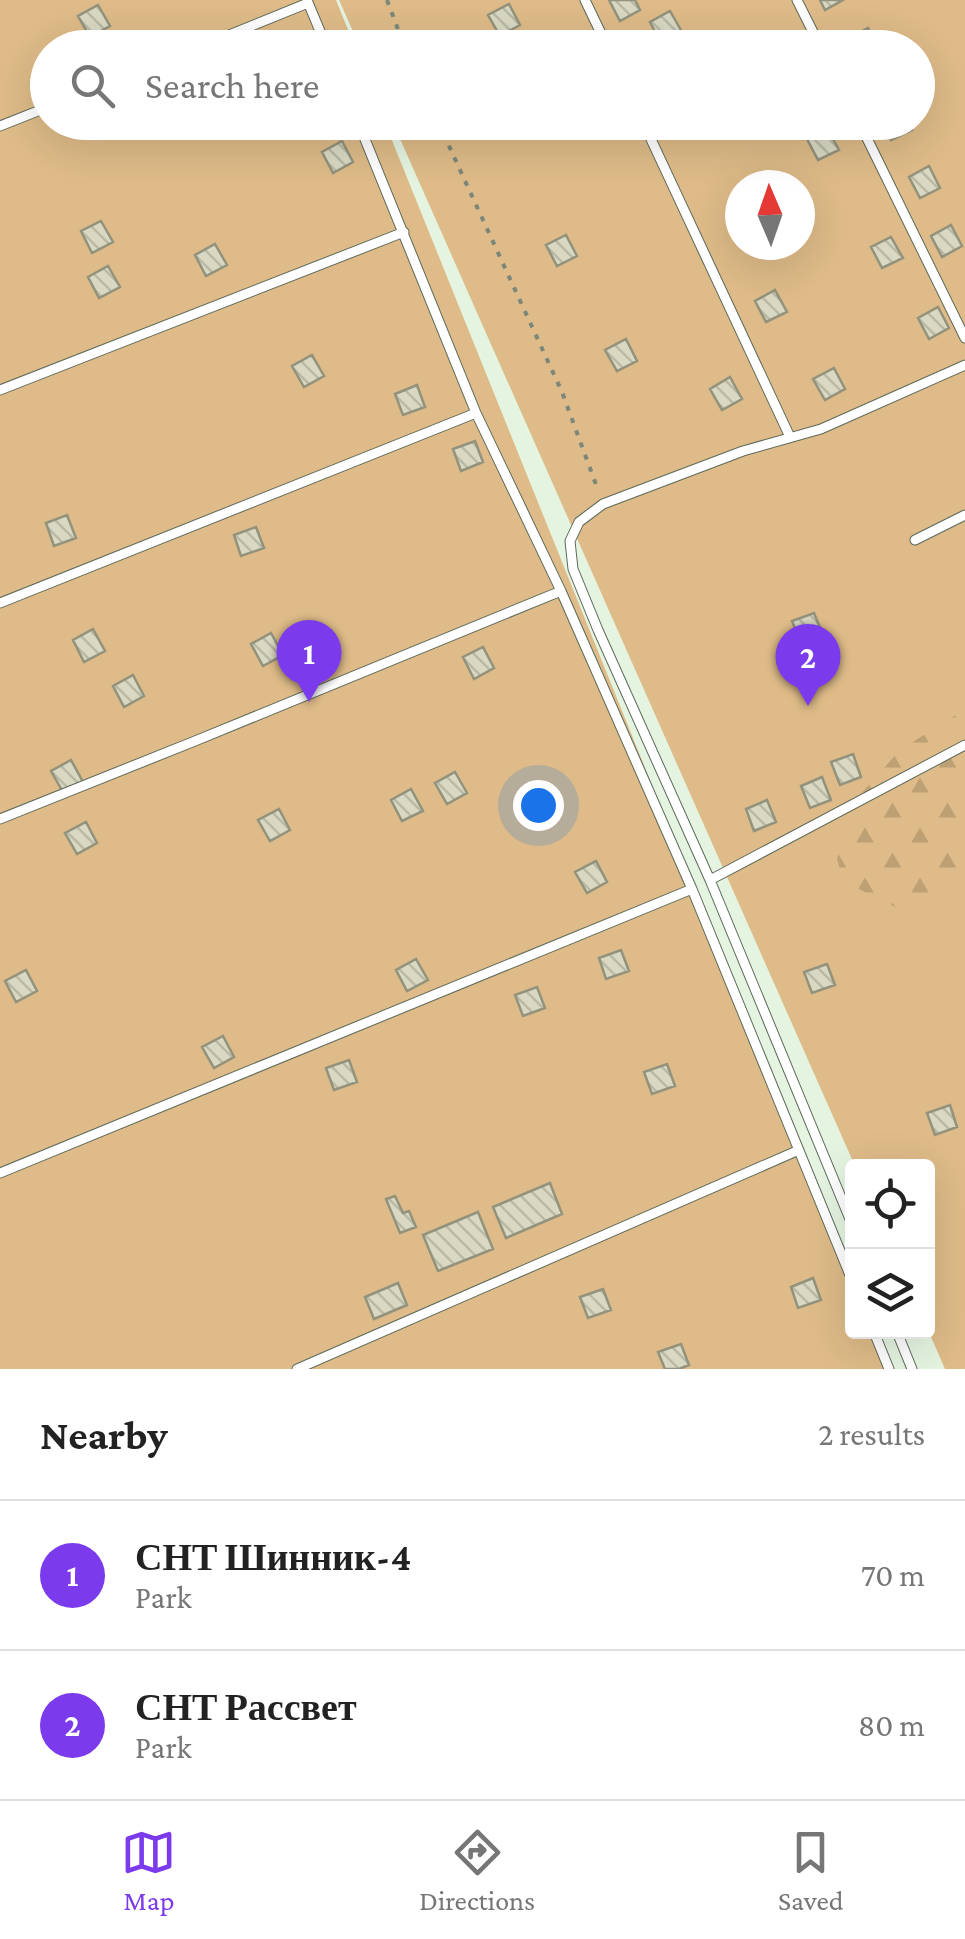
<!DOCTYPE html>
<meta charset="utf-8">
<style>
body{margin:0;font-family:"Crimson Pro",serif;background:#f6f6f6;color:#222}
.controls{position:absolute;right:30px;bottom:30px;display:grid;overflow:hidden;border-radius:10px;box-shadow:0 10px 40px #0002}
.controls button{width:90px;height:90px;display:grid;place-items:center;padding:0;border:0;border-bottom:2px solid #e0e0e0;background:#fff;color:#222;font:50px sans-serif}
.compass{position:absolute;left:725px;top:170px;width:90px;height:90px;border-radius:50%;background:#fff;box-shadow:0 10px 40px #0002;rotate:358deg}
.you{position:absolute;left:538px;top:805px;width:35px;height:35px;margin:-25px;border:8px solid #fff;border-radius:50%;background:#1a73e8;box-shadow:0 0 0 15px #1a73e833}
.badge{display:grid;place-items:center;width:65px;height:65px;border-radius:50%;background:#7c3aed;color:#fff;font-size:32px;font-weight:700}
.pin{position:absolute;translate:-50% -82px;filter:drop-shadow(0 2px 5px #0008)}
.pin::after{content:'';position:absolute;top:52px;width:35px;height:30px;background:inherit;clip-path:polygon(0 0,100% 0,50% 100%)}
.list{margin:0;padding:0;list-style:none}
h2{display:flex;justify-content:space-between;align-items:center;height:130px;margin:0;padding:0 40px;font-size:42px}
h2 small{font-size:32px;font-weight:400;color:#767676}
.list li{display:grid;grid-template-columns:65px 1fr auto;gap:30px;align-items:center;box-sizing:border-box;height:150px;padding:0 40px;border-top:2px solid #e0e0e0}
.list b{display:block;font-size:38px;white-space:nowrap}
.list p{margin:0;font-size:32px;white-space:nowrap;color:#767676}
.list em{font-size:32px;font-style:normal;color:#767676}
.icon{flex:none;width:55px;height:55px;fill:none;stroke:currentColor;stroke-width:2;stroke-linecap:round;stroke-linejoin:round}
.map{position:relative;flex:none;width:965px;height:1369px;overflow:hidden}
.search{position:absolute;background:#fff;box-shadow:0 10px 40px #0002;left:30px;right:30px;top:30px;height:110px;display:flex;align-items:center;gap:25px;box-sizing:border-box;padding:0 35px;border-radius:55px;color:#767676;font-size:38px}
.sheet{height:430px;background:#fff}
nav{display:flex;justify-content:space-around;align-items:center;box-sizing:border-box;height:140px;border-top:2px solid #e0e0e0;background:#fff;font-size:28px;color:#767676}
nav a{display:grid;justify-items:center;gap:5px}
nav .on{color:#7c3aed}
.map>svg:first-child{display:block}
.green{fill:#debb88;fill-rule:evenodd}
.forest{fill:url(#forest-firs)}
.building{fill:url(#building-back-hatch);stroke:#92927d;stroke-width:2.5}
.lines{fill:none;stroke-linecap:round;stroke-linejoin:round}
.service-casing{stroke:#5c6958;stroke-width:11}
.path{stroke:#7c8679;stroke-width:4;stroke-dasharray:5 8;stroke-linecap:butt}
.service{stroke:#fff;stroke-width:9}
</style>
<div class="map">
<svg width="965" height="1369" viewBox="0 0 965 1369">
<defs>
<pattern id="forest-firs" width="22" height="20" patternUnits="userSpaceOnUse" patternTransform="scale(2.5)"><rect width="22" height="20" fill="#debb88"/><path d="M5 1l3.5 6h-7zM16 11l3.5 6h-7z" fill="#bda074"/></pattern>
<pattern id="building-back-hatch" width="6" height="6" patternUnits="userSpaceOnUse" patternTransform="scale(2.5)"><rect width="6" height="6" fill="#d9d9c3"/><path d="M-1 5l2 2M0 0l6 6M5-1l2 2" fill="none" stroke="#b9b9a6"/></pattern>
</defs>
<rect width="100%" height="100%" fill="#e5f4e1"/>
<path class="green" d="M0 0H336L355 47 48 48V122L385 123 852 1281V1332H873L888 1369H0Z
M339 0H965V1369H945L928 1330V1166H855L393 123 918 122V48L360 47ZM740 185H800V245H740Z"/>
<path class="forest" d="M965 713V898L901 910 843 881 837 859 859 796 900 750 954 716Z"/>
<path class="building" d="M609 0H635L640 10 620 21Z
M820 0H843L825 10Z
M509 4 520 25 500 36 488 15Z
M98 5 110 26 90 37 78 16Z
M670 11 682 32 661 43 650 22Z
M868 28 878 48H852L847 39Z
M240 37 246 48H220Z
M882 122H908L912 130 891 140Z
M827 128 839 150 818 160 807 139Z
M342 141 353 162 333 173 322 152Z
M929 166 940 188 920 198 909 177Z
M101 221 113 242 92 253 81 231Z
M951 225 962 246 942 257 931 236Z
M566 235 577 256 557 266 546 245Z
M891 237 903 258 882 268 871 247Z
M215 244 227 265 206 276 195 255Z
M108 266 120 287 99 298 88 277Z
M775 290 787 312 766 322 755 301Z
M938 307 949 328 929 339 918 318Z
M626 339 637 361 617 371 605 350Z
M312 355 324 376 304 387 292 366Z
M834 368 845 389 825 400 813 379Z
M730 377 742 399 722 410 710 389Z
M417 385 425 407 403 415 395 394Z
M475 441 483 462 461 471 453 449Z
M67 515 76 538 54 546 46 523Z
M256 527 264 548 241 556 234 535Z
M814 613 823 635 801 643 792 621Z
M93 629 105 651 84 662 73 640Z
M271 633 283 655 263 666 251 644Z
M483 647 494 668 474 679 463 657Z
M133 675 144 696 124 707 113 686Z
M853 754 861 777 840 785 831 762Z
M71 760 83 782 63 792 51 771Z
M455 772 467 793 447 804 435 783Z
M822 777 831 800 810 808 801 786Z
M411 789 423 811 402 821 391 800Z
M767 800 776 822 754 831 746 809Z
M279 809 290 830 270 841 258 820Z
M86 822 97 843 77 854 65 833Z
M596 861 607 882 587 893 575 872Z
M621 950 629 971 606 979 599 958Z
M416 959 428 980 407 991 396 970Z
M827 964 835 985 812 993 804 972Z
M26 970 37 991 16 1002 5 981Z
M537 987 545 1008 523 1016 515 995Z
M223 1036 234 1057 214 1068 202 1047Z
M349 1060 357 1082 334 1090 326 1068Z
M667 1064 675 1086 652 1094 644 1072Z
M950 1105 957 1127 935 1135 927 1113Z
M550 1183 562 1214 506 1238 493 1207Z
M395 1196 403 1213 409 1211 416 1227 400 1233 386 1199Z
M478 1212 493 1249 438 1271 423 1235Z
M813 1278 821 1300 798 1308 791 1287Z
M398 1283 407 1305 374 1319 365 1297Z
M603 1289 611 1310 588 1318 580 1297Z
M681 1344 689 1365 679 1369H665L658 1352Z"/>
<g class="lines">
<g class="service-casing">
<path id="service" d="M307 0 327 48
M585 0 608 48
M797 0 821 48
M197 48 308 3
M358 122 476 413 561 591 692 889 852 1280
M643 122 790 437
M859 122 965 338
M0 126 48 107
M0 390 404 232
M915 540 965 515
M0 603 476 413
M0 819 195 741 561 591
M710 880 965 745
M0 1173 692 889
M852 1224 710 880 598 630 573 569 570 541 579 522 603 504 743 451 821 429 965 365
M874 1332 889 1369
M897 1332 912 1369
M297 1369 799 1150"/>
</g>
<path class="path" d="M387 0 405 48
M438 122 562 392 598 490"/>
<use href="#service" class="service"/>
</g>
</svg>
<div class="controls">
<button><svg class="icon" aria-label="locate" viewBox="0 0 24 24"><circle cx="12" cy="12" r="6"/><path d="M12 2v4M12 18v4M2 12h4M18 12h4"/></svg></button>
<button><svg class="icon" aria-label="layers" viewBox="0 0 24 24"><path d="M12 4l9 5-9 5-9-5zM3 14l9 5 9-5"/></svg></button>
</div>
<svg class="compass" viewBox="-18 -18 36 36"><path d="M0-13l5 13h-10z" fill="#e53935"/><path d="M0 13l5-13h-10z" fill="#767676"/></svg>
<div class="you"></div>
<div class="pin badge" style="left:309px;top:702px">1</div>
<div class="pin badge" style="left:808px;top:706px">2</div>
<div class="search"><svg class="icon" aria-label="search" viewBox="0 0 24 24"><circle cx="10" cy="10" r="6"/><path d="M15 15l6 6"/></svg>Search here</div>
</div>
<section class="sheet">
<h2>Nearby<small>2 results</small></h2>
<ul class="list">
<li><span class="badge">1</span><div><b>СНТ Шинник-4</b><p>Park</p></div><em>70 m</em></li>
<li><span class="badge">2</span><div><b>СНТ Рассвет</b><p>Park</p></div><em>80 m</em></li>
</ul>
</section>
<nav>
<a class="on"><svg class="icon" aria-label="map" viewBox="0 0 24 24"><path d="M3 6l6-2 6 2 6-2v14l-6 2-6-2-6 2zM9 4v14M15 6v14"/></svg>Map</a>
<a><svg class="icon" aria-label="directions" viewBox="0 0 24 24"><path d="M12 3l9 9-9 9-9-9zM9 14v-3h6M13 9l2 2-2 2"/></svg>Directions</a>
<a><svg class="icon" aria-label="saved" viewBox="0 0 24 24"><path d="M7 4h10v16l-5-4-5 4z"/></svg>Saved</a>
</nav>
